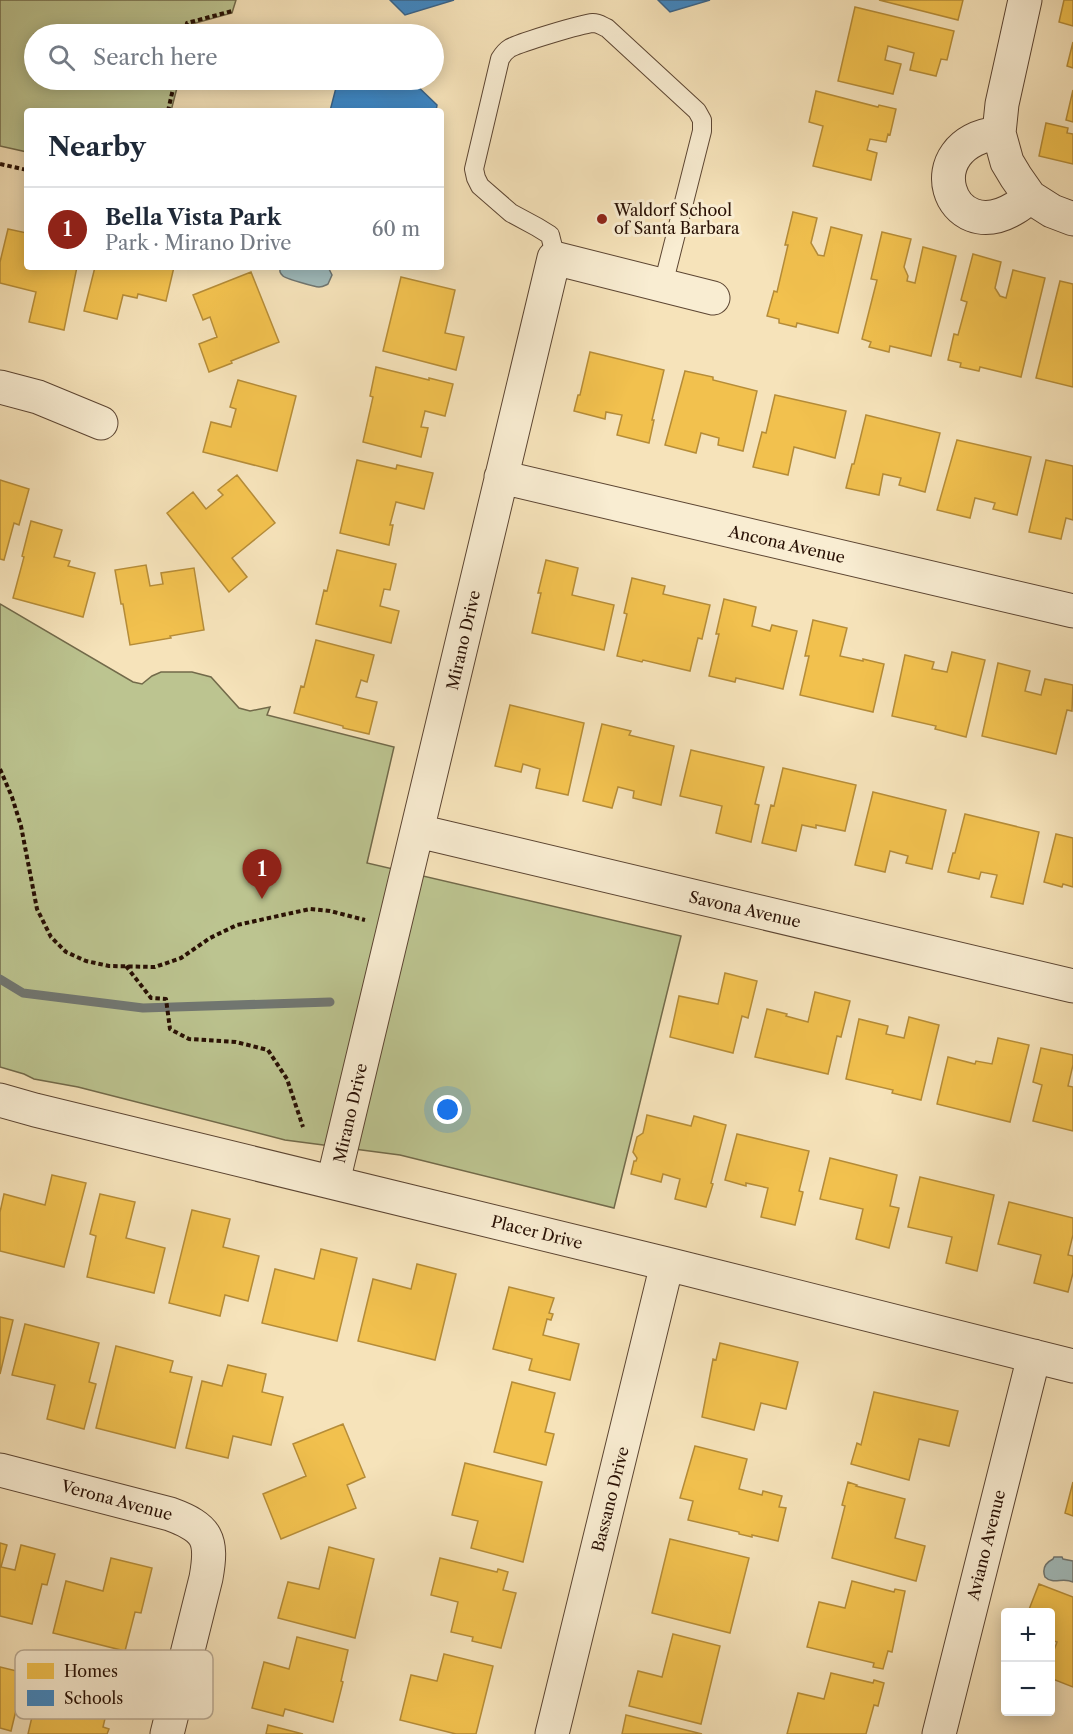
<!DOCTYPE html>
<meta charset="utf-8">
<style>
body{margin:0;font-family:"Libre Caslon Text",serif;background:#f6f6f7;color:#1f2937}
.controls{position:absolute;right:18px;bottom:18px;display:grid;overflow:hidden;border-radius:6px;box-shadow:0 3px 15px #0003}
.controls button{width:54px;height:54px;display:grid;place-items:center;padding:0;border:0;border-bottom:2px solid #e0e1e3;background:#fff;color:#1f2937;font:30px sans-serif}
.you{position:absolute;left:448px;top:1110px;width:21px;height:21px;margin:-15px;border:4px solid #fff;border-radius:50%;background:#1a73e8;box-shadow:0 0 0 9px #1a73e833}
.badge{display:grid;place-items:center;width:39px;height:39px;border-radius:50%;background:#8f2418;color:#fff;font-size:20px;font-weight:700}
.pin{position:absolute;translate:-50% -50px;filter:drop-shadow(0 2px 3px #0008)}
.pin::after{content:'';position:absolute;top:32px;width:21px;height:18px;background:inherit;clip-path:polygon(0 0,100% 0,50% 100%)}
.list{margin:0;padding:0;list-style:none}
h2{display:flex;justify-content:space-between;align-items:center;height:78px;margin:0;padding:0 24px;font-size:26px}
h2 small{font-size:20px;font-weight:400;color:#747a83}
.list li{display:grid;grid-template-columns:39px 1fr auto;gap:18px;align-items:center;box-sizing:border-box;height:84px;padding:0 24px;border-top:2px solid #e0e1e3}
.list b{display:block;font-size:22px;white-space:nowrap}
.list p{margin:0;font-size:20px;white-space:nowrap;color:#747a83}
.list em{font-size:20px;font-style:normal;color:#747a83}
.icon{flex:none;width:33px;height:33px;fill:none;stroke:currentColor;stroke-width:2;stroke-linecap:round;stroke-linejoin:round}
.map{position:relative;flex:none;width:1073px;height:1734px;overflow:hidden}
.search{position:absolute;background:#fff;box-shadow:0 3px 15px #0003;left:24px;top:24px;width:420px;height:66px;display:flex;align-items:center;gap:15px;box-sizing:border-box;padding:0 21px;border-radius:33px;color:#747a83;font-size:22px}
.panel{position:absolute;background:#fff;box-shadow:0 3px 15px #0003;left:24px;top:108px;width:420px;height:162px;border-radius:6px}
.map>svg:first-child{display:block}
.green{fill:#bcc490;stroke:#726a4a;stroke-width:1.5}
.water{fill:#a1bbbb;stroke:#717772;stroke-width:1.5}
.homes{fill:#f2c14e;stroke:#b58c38;stroke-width:1.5}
.schools{fill:#3f88c5;stroke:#38648b;stroke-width:1.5}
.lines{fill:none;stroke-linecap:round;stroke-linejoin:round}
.stream{stroke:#717772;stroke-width:9}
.service-casing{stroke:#5c4532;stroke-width:20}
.minor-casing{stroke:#5c4532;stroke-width:35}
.path{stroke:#281004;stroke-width:4;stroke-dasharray:4.5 3;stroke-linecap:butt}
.service{stroke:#f9edd2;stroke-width:18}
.minor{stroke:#f9edd2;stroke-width:33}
.poi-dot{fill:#8f2418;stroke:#f9edd2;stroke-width:2}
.labels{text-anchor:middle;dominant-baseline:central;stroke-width:6;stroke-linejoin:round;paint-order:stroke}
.poi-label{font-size:16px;fill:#281004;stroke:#f9edd2;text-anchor:start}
.street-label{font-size:16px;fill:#281004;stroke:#f9edd2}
.key{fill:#f9edd2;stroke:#baab94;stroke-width:1.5}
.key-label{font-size:16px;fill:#281004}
</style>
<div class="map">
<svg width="1073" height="1734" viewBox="0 0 1073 1734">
<rect width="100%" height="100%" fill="#f6e3ba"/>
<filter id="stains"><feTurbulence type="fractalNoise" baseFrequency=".00333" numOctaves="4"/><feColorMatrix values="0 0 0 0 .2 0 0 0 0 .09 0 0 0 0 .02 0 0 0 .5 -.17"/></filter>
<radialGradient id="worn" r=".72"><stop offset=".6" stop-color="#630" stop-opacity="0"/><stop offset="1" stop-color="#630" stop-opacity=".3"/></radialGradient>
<path class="green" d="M0 0H236L232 13 192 24 189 34H34V80H179L171 111H27V152L0 146Z
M0 604 133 682 142 684 152 676 161 672H192L211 677 239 708 250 711 270 707 267 715 394 747 367 863 681 936 614 1208 400 1155 285 1140 78 1087 34 1079 24 1074 0 1067Z"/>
<path class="water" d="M280 267H328L332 275 328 284C324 286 323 287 319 287 315 287 284 278 283 276 279 272 280 271 280 267Z
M1054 1557H1062L1063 1559 1073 1561V1582C1063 1577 1053 1585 1045 1577 1042 1569 1045 1563 1053 1559Z"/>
<path class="homes" d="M879 0H963L958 20Z
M1064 0H1073V26L1059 22Z
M855 7 954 31 947 60 941 59 936 76 910 70 914 53 888 46 885 60 901 64 893 94 838 81Z
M1073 42V68L1067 66Z
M1073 90V122L1066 120Z
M816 91 878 107 879 105 896 109 890 135 888 134 886 142 870 139 867 150 877 153 871 180 813 166 823 126 809 122Z
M1046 123 1068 128 1067 133 1073 134V164L1039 156Z
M793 212 817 218 811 243 818 255 824 256 831 227 862 235 838 333 797 323 796 327 779 323V319L767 316 774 291 777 292 788 245H785Z
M8 229 27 233V267H77L64 330 29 322 36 292 0 283V262Z
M882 232 911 239 904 267 908 276 907 281 915 283 923 247 956 256 931 356 890 346 889 352 869 347 871 342 862 339 877 280 871 279Z
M973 254 1001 262 995 288 1000 296 1006 298 1013 270 1045 278 1021 377 980 367 979 371 960 367 961 363 948 360 954 334 958 335 967 302 961 300Z
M95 267H174L166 301 138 294 137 298 123 295 117 319 84 311Z
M251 272 279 342 231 361 232 363 209 372 199 344 217 337 210 317 203 320 193 295Z
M401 277 455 290 445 333 464 337 456 370 383 351Z
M1060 281 1073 284V387L1036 378Z
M590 352 664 370 652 420H654L649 443 617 435 622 415 606 412 605 419 574 411 578 395H580Z
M376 367 429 380V378L453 384 445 416 425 411 421 427 428 428 421 457 363 442 373 397 370 396Z
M685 371 713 377V380L757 391 743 451 718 445 719 438 701 433 696 453 665 445Z
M238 380 296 396 277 471 203 452 211 422 231 427 236 409 230 407Z
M775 395 846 411 835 458 794 447 788 475 753 467 762 432 766 433Z
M866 415 940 433 925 492 899 485 901 478 883 474 879 495 846 488 852 464H854Z
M957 440 1031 457 1017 515 993 509 995 503 975 498 970 518 937 510Z
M357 460 396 469 397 465 433 473 424 509 396 502 390 525H393L389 545 340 533Z
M1046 460 1073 466V520L1066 518 1061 539 1029 532Z
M237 475 275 523 232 558 247 577 229 592 167 513 193 492 206 509 223 495 218 490Z
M0 480 29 489 19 525 14 523 4 560 0 559Z
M31 521 62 530 54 557 70 561 68 566 95 573 83 617 13 598 24 557 22 556Z
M337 550 396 564 390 590 384 589 380 606 399 611 391 643 316 624 324 590 327 591Z
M546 560 578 568 572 595 614 605 604 650 532 633 541 593H538Z
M146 565 150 586 163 584 161 573 194 568 204 630 170 636 171 638 130 645 123 604H121L115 570Z
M632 578 665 586 663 594 710 605 702 639 698 638 690 671 643 660 642 662 617 656 627 614 624 613Z
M724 599 756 607 752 626 770 631 772 625 797 631 783 689 736 678 735 682 709 676 719 634H716Z
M813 620 847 628 840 656 863 661V659L884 664 873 712 800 695 809 656H805Z
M316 640 374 655 367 682 361 680 356 697 377 702 369 734 343 728V726L294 713 301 686 304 687Z
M952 652 985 660 966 737 935 729 936 726 892 716 905 655 934 662 932 669 947 672Z
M998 663 1030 671 1025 691 1041 695 1045 679 1073 685 1072 711 1067 710 1056 754 982 736Z
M510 705 584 723 568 795 536 788 540 769 523 764 521 772 495 766Z
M602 724 631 731 629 735 674 746 661 805 633 798 634 791 618 787 612 808 583 801Z
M691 750 764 767 755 804 759 805 751 842 716 833 722 806 680 796Z
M783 768 856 785 845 831 816 825V828L802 825 796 851 762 843 771 805 774 806Z
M873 792 946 810 932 869 906 863 908 856 890 851 885 872 855 865Z
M965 814 1039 832 1023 904 991 897 997 875 981 872 979 879 948 872 953 853H955Z
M1056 834 1073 838V887L1063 884 1062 887 1044 882Z
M725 973 757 981 748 1018 742 1016 733 1053 670 1037 679 996 718 1004Z
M815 992 850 1001 841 1037 837 1036 828 1074 755 1057 767 1009 787 1014 786 1016 808 1022Z
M909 1017 939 1025 921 1100 892 1093 893 1090 846 1079 859 1019 888 1026 886 1034 904 1038Z
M998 1038 1029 1045 1010 1122 937 1104 948 1057 975 1064 976 1061 992 1064Z
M1041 1048 1073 1055V1065L1068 1086 1073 1087V1131L1033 1121 1042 1085 1033 1082Z
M647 1115 691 1126 694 1116 726 1125 711 1183 713 1184 706 1207 675 1199 680 1179 663 1174 661 1182 631 1174 634 1161H636L637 1158 633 1152 637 1137 643 1133Z
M737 1134 809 1151 799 1191 803 1192 795 1225 761 1217 768 1188 746 1183V1186L725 1180Z
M830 1158 897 1175 890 1206 899 1208 889 1248 856 1239 863 1209 820 1199Z
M52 1175 86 1183 64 1267 0 1251V1212L4 1194 45 1205Z
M920 1177 994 1195 977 1271 946 1263 952 1237 908 1227Z
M100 1194 135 1202 126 1238 165 1248 154 1293 87 1277 96 1236 90 1234Z
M1009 1202 1073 1218V1235L1068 1255 1073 1256V1273L1068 1292 1034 1283 1041 1255 998 1244Z
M192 1210 230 1219 223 1247 259 1256 248 1301 225 1295 220 1316 169 1303Z
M321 1249 357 1258 337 1341 262 1323 275 1269 314 1279Z
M417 1264 456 1274 435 1360 358 1341 373 1279 411 1289Z
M509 1287 554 1298 549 1313 553 1314 551 1320 547 1319 543 1335 579 1344 570 1380 529 1370 532 1359 493 1349Z
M0 1317 13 1320 0 1374Z
M25 1324 99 1343 89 1382 96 1384 84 1429 47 1419 55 1385 12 1375Z
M720 1343 798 1362 786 1409 761 1403 754 1430 702 1417 713 1359 716 1360Z
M116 1346 173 1361 170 1372 192 1377 175 1448 96 1428Z
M228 1365 266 1374 262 1392 283 1397 271 1445 233 1436 228 1458 186 1448 202 1381 222 1386Z
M512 1382 555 1393 545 1432 554 1434 546 1465 494 1452Z
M874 1392 958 1411 949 1446 919 1439 909 1480 851 1464 857 1443 861 1445Z
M343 1424 365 1477 347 1485 356 1508 281 1539 263 1494 306 1476 293 1444Z
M695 1446 747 1459 739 1489 762 1495 763 1491 782 1496 779 1507 786 1508 778 1541 752 1535V1537L739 1534V1532L688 1520 693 1501 680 1498Z
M465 1463 542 1482 523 1562 471 1548 478 1521 452 1515Z
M848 1482 857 1485 856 1486 905 1499 895 1538 925 1546 916 1581 832 1558 845 1506 842 1505Z
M1073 1482V1516L1065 1513Z
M670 1539 749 1558 730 1633 652 1613Z
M0 1543 7 1545 1 1567 15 1570 21 1545 55 1554 47 1585 42 1584 32 1624 0 1616Z
M329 1547 374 1559 355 1638 278 1618 288 1582 319 1589Z
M111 1558 152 1568 141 1613 135 1612 125 1651 53 1633 66 1581 103 1591Z
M440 1558 497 1572 498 1569 508 1572 503 1590 516 1593 501 1648 472 1641 473 1637 451 1632 458 1602 431 1595Z
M852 1581 894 1592 895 1589 905 1591 892 1652 888 1651 883 1669 873 1667 874 1663 807 1647 819 1602 845 1608Z
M1039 1584 1073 1597V1687L1050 1678V1661L1057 1642 1050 1640V1612H1028Z
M673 1634 720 1646 701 1724 629 1706 638 1671 662 1677Z
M297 1637 348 1650 341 1681 343 1682 333 1722 285 1709 283 1716 252 1708 264 1662 289 1669Z
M444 1654 493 1666 476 1734H456L400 1720 411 1675 437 1681Z
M0 1667 25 1673 11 1731 0 1728Z
M831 1673 873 1683 874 1680 884 1683 878 1706 874 1705 866 1734H787L798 1693 824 1699Z
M38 1691 71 1699 72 1697 108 1706 103 1727 109 1729 107 1734H28Z
M626 1715 702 1734H622Z
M268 1725 303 1734H266Z"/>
<path class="schools" d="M390 0H454L405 15Z
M658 0H710L670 12Z
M338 80H411L437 105 436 111H330Z"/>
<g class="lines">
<path class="stream" d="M0 979 23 993 143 1008 330 1002"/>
<g class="service-casing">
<path id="service" d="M554 258 553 247 550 235 537 227 511 213 480 186 476 178 474 169 500 59C503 54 505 51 510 48 522 42 581 24 593 23 599 23 602 26 607 28L697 111 702 120V131L663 285"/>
</g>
<g class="minor-casing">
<path id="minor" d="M1025 0 1002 104 999 133 1007 162 1016 177 1030 197 1052 211 1073 219
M999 133C914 143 948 249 1015 208 1020 205 1025 201 1030 197
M0 387 38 397 101 423
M501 477 1073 611
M418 831 1073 986
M0 1100 35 1110 667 1264 1073 1366
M333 1182 554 258 713 298
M0 1470 170 1514C208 1528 213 1539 206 1578L167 1734
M552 1734 667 1264
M939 1734 1034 1356"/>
</g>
<path class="path" d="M185 34 187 23 232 11
M168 111 175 80
M0 164 27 170
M0 769 12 797 21 826 37 909 51 937 66 952 86 961 109 966 155 967 181 958 210 938 237 925 310 909 330 911 365 920
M126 966 151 998 166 999 170 1029 189 1039 236 1042 268 1050 287 1079 303 1127"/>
<use href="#service" class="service"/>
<use href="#minor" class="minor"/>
</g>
<circle class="poi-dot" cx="602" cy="219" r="6"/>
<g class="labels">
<g class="poi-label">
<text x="614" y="210">Waldorf School<tspan x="614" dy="18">of Santa Barbara</tspan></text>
</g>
<g class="street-label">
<text transform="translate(787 544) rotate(13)">Ancona Avenue</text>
<text transform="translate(463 640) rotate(-77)">Mirano Drive</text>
<text transform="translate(745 909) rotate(13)">Savona Avenue</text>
<text transform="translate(350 1113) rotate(-77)">Mirano Drive</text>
<text transform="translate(537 1232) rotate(14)">Placer Drive</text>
<text transform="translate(610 1499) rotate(-76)">Bassano Drive</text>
<text transform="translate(117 1500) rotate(15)">Verona Avenue</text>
<text transform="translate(986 1545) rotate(-76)">Aviano Avenue</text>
</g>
</g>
<rect x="15" y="1650" width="198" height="69" rx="9" class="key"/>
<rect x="27" y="1663" width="27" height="16" fill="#f2c14e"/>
<rect x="27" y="1690" width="27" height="16" fill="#3f88c5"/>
<g class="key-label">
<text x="64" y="1677">Homes</text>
<text x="64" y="1704">Schools</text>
</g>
<rect width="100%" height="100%" filter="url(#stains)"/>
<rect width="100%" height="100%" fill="url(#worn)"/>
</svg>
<div class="controls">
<button>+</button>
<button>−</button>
</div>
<div class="you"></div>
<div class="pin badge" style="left:262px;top:899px">1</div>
<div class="search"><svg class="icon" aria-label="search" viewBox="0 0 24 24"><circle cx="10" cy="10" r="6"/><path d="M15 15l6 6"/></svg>Search here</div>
<section class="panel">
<h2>Nearby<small></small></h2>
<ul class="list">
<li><span class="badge">1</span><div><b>Bella Vista Park</b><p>Park · Mirano Drive</p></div><em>60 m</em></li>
</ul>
</section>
</div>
